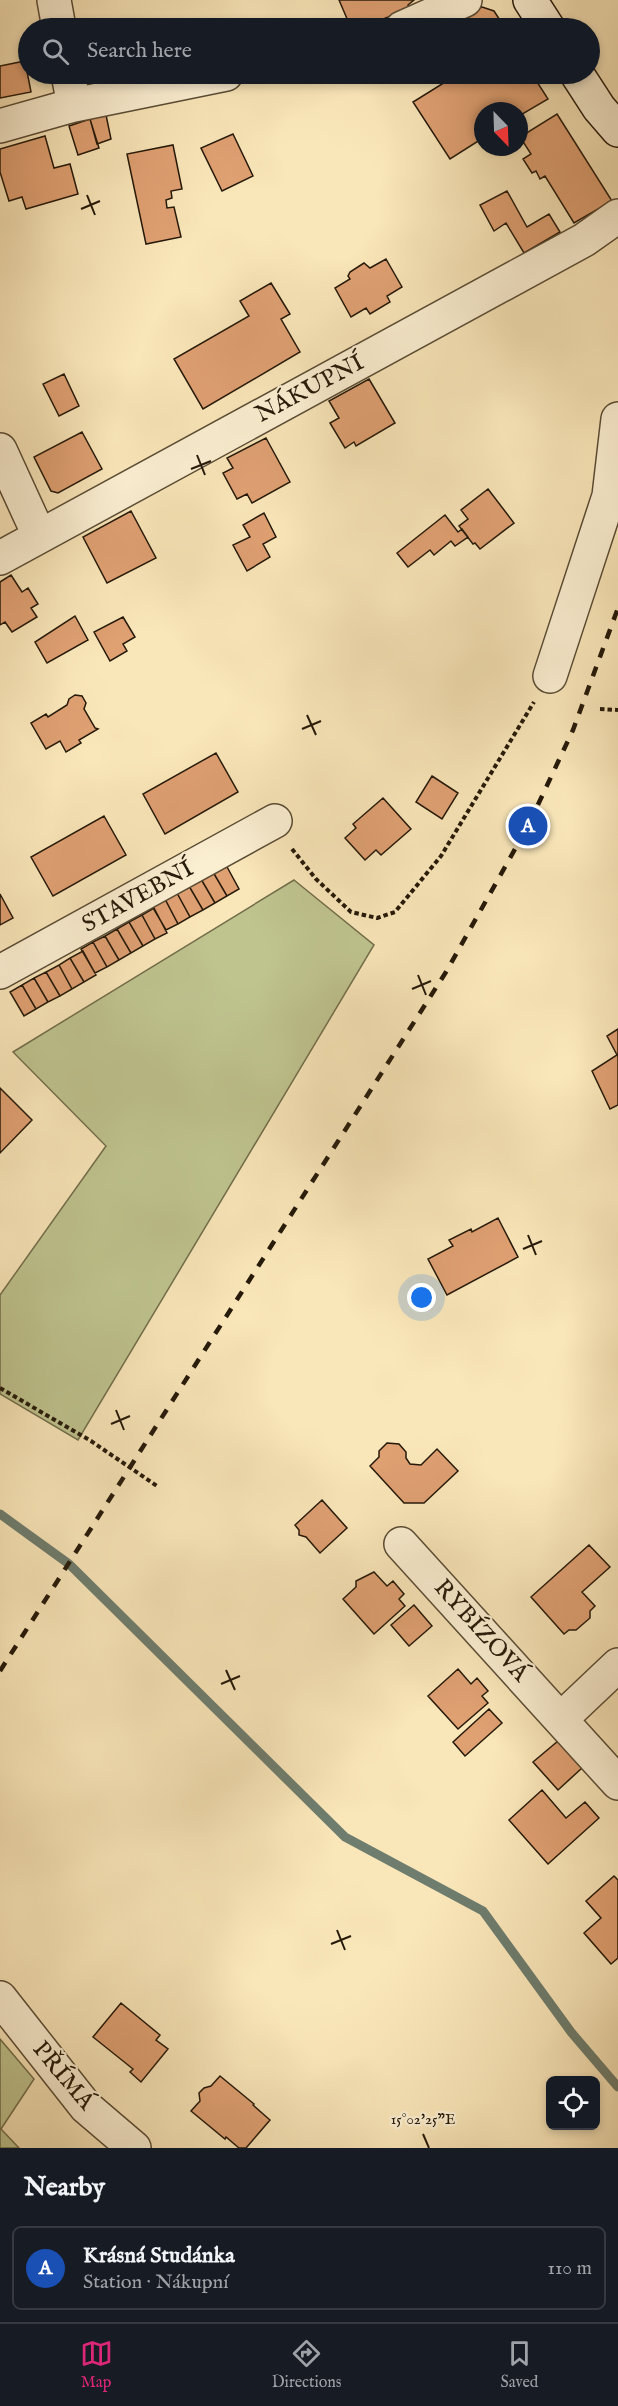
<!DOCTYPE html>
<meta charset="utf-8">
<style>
body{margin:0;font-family:"IM FELL English",serif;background:#242831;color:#f1f3f6}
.controls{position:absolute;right:18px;bottom:18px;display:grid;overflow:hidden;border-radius:9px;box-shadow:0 3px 9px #0003}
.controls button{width:54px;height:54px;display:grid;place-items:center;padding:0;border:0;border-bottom:2px solid #363941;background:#171b24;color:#f1f3f6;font:30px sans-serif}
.compass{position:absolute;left:474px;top:102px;width:54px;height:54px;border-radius:50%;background:#171b24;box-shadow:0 3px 9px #0003;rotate:157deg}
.you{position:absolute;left:422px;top:1298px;width:21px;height:21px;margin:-15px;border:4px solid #fff;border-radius:50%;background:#1a73e8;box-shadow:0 0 0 9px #1a73e833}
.badge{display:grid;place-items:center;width:39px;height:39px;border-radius:50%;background:#db2777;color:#fff;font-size:20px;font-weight:700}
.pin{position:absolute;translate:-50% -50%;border:3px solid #fff;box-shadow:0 2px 6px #0006}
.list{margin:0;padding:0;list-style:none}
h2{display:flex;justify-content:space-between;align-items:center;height:78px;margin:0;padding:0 24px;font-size:26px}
h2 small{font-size:20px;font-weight:400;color:#9ea1a6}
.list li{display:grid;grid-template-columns:39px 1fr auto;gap:18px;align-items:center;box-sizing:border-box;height:84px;margin:0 12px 12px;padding:0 12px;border:2px solid #363941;border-radius:9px}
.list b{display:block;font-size:22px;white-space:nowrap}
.list p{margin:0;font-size:20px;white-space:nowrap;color:#9ea1a6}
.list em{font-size:20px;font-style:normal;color:#9ea1a6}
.icon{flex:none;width:33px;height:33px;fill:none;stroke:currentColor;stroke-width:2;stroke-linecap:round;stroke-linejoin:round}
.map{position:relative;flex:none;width:618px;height:2148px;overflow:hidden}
.search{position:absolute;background:#171b24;box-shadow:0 3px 9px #0003;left:18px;right:18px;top:18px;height:66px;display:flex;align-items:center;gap:15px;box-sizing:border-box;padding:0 21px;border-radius:33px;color:#9ea1a6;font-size:22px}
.sheet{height:174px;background:#171b24}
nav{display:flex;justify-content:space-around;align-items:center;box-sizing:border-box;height:84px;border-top:2px solid #363941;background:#171b24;font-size:16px;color:#9ea1a6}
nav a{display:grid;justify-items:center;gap:3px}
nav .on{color:#db2777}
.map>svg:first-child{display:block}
.green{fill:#bfc48f;stroke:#726e4c;stroke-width:1.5}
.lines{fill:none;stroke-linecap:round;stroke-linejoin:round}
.stream{stroke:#6e7d6e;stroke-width:9}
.building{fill:#dfa072;stroke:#251909;stroke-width:1.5}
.street-casing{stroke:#5a4c35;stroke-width:36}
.secondary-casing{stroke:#251909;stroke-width:36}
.path{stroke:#251909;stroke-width:4;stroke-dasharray:4.5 3;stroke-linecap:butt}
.street{stroke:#fbefd2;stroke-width:33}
.secondary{stroke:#fbefd2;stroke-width:33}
.rail{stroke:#251909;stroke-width:4.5;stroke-dasharray:10 10;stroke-linecap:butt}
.ticks{fill:none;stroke:#251909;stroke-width:2}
.labels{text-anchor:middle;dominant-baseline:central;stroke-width:4.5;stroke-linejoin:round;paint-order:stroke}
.street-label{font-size:24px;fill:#251909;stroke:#fbefd2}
.ticks-label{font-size:15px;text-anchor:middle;fill:#251909;stroke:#fbefd2;stroke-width:4.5;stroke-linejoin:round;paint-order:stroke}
</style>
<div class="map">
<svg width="618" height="2148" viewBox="0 0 618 2148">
<rect width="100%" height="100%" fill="#f9e6b9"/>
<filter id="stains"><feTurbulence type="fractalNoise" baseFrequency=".00333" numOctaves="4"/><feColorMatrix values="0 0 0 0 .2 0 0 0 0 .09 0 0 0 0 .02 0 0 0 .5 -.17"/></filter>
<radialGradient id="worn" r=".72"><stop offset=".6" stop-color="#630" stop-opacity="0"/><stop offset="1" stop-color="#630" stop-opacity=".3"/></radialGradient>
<path class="green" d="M294 880 374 945 78 1440 0 1394V1295L106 1146 13 1052Z
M0 2039 34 2079 1 2129 19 2148H0Z"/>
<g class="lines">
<path class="stream" d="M0 1514 69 1564 345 1837 483 1911 571 2032 618 2087"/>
</g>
<path class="building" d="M339 0H414L408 5 409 9 360 28H351Z
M482 7 494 11 505 28H456L451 21Z
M25 61 31 92 0 98V66Z
M458 74H532L548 99 519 116V111H483V138L450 159 413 102Z
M557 114 612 201 574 223 545 176 540 179 536 171 532 173 523 159 531 154 520 137Z
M106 115 111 139 97 144 90 119Z
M90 119 99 148 78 155 69 126Z
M233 134 253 176 222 191 201 148Z
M45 136 54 168 70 164 78 194 26 209 22 197 9 201 0 172V149Z
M173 145 182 189 171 191 172 198 166 200 167 208 174 207 181 237 146 244 127 154Z
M507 191 527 227 549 214 560 232 524 253 506 223 494 231 480 205Z
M386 259 402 287 387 296 390 302 370 314 366 308 351 317 335 288 350 279 348 276 350 272 364 263 370 268Z
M271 283 290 314 281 319 300 352 203 409 174 359 249 316 240 301Z
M64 374 79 406 59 416 43 384Z
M369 379 395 423 356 446 354 442 345 448 330 423 339 418 329 401Z
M82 432 102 469 58 493 51 491 34 457Z
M266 438 290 482 252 503 247 494 237 499 223 473 233 468 227 458Z
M488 489 514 523 480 549 475 543 473 544 459 526 468 519 461 510Z
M131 511 156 558 107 583 83 537Z
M264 513 276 537 263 544 270 557 247 571 233 545 250 537 243 525Z
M445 515 458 532 462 529 468 537 455 546 451 541 434 555 430 550 408 567 397 553Z
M11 575 22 592 28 588 38 604 31 608 37 617 12 632 5 622 0 625V582Z
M75 616 88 640 47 663 35 642Z
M123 617 135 637 123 644 127 651 110 661 94 632Z
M75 695 82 696 86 703 84 709 95 728 98 729 79 740 81 743 66 752 60 741 46 749 31 723 46 714 48 717 67 705 69 699Z
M216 753 238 792 165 834 143 794Z
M432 776 458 793 442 819 416 802Z
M383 798 411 829 381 855 376 850 365 860 345 838 356 828 353 824Z
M104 816 126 855 53 896 31 857Z
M226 865 239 889 227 896 213 872Z
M213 872 227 896 215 903 201 879Z
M201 879 215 903 203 910 189 886Z
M189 886 203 910 190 917 177 893Z
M177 893 190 917 178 924 165 899Z
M0 894 13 918 0 925Z
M165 899 178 924 166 930 152 906Z
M154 908 167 933 155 939 142 915Z
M142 915 155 939 143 946 129 922Z
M129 922 143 946 131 953 117 929Z
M117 929 131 953 119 960 105 936Z
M105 936 119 960 107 967 93 942Z
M93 942 107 967 95 973 81 949Z
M83 951 96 975 84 982 70 958Z
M70 958 84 982 72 989 59 965Z
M59 965 72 989 60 996 46 972Z
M46 972 60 996 48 1002 34 978Z
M34 978 48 1002 36 1009 22 985Z
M22 985 36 1009 24 1016 10 992Z
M618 1029V1105L610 1109 592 1071 617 1055 607 1036Z
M0 1088 32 1120 0 1153Z
M498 1218 518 1257 447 1295 428 1259 453 1246 449 1240 471 1229 472 1232Z
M387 1443 399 1444 406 1452V1458L410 1464 421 1465 437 1449 458 1471 424 1503H404L370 1466 379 1457V1451Z
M322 1500 347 1528 320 1553 306 1537 299 1535V1530L295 1525Z
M589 1545 610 1567 582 1592 595 1606 590 1611V1618L576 1630H569L564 1634 531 1597Z
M374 1572 387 1586 393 1581 404 1594 399 1599 405 1606 374 1634 343 1599 356 1587V1581Z
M414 1605 432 1626 409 1646 391 1625Z
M458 1669 471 1684 477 1678 488 1691 482 1696 488 1703 458 1729 428 1696Z
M489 1709 502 1723 465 1756 453 1742Z
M558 1741 582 1768 558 1790 533 1762Z
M542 1790 566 1818 585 1802 599 1818 548 1864 509 1820Z
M614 1876 618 1880V1958L611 1964 584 1933 601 1918 586 1901Z
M121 2003 160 2035 156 2040 168 2049 141 2082 130 2072 133 2069 93 2037Z
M220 2076 254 2104 253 2105 270 2120 246 2148H239L226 2137 225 2139 191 2111 200 2101 199 2093 204 2088 211 2086Z"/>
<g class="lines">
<g class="street-casing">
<path id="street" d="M54 0 59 28
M402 28 465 0
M68 74 74 105
M0 126 74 105 226 74
M0 450 39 535
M0 558 584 240 618 216
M550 676 609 496 618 419
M0 972 275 821
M401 1544 618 1783
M561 1719 618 1665
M0 1998 86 2107 134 2148"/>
</g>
<g class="secondary-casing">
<path id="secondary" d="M530 0 548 28
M577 74 599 108 618 130"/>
</g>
<path class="path" d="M600 709 618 710
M292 849 316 879 351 912 377 918 395 912 441 856 534 702
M0 1388 91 1441 157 1486"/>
<use href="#street" class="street"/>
<use href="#secondary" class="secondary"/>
<path class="rail" d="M0 1671 446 972 528 826 573 730 618 608"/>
</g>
<path class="ticks" d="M87 195 95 215M81 209 100 201M197 455 205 475M191 469 211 461M307 715 316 735M302 729 321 721M418 975 426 995M412 989 431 981M528 1235 536 1255M523 1249 542 1241M116 1410 124 1430M111 1424 130 1416M226 1670 235 1690M221 1684 240 1676M337 1930 345 1950M331 1944 351 1936M423 2134 429 2148"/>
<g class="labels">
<g class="street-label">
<text transform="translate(310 389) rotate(-28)">NÁKUPNÍ</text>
<text transform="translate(138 897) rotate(-29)">STAVEBNÍ</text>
<text transform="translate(481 1631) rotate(48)">RYBÍZOVÁ</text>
<text transform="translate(63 2076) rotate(50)">PŘÍMÁ</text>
</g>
</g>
<g class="ticks-label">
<text x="423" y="2124">15°02'25"E</text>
</g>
<rect width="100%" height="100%" filter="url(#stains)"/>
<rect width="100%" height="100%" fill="url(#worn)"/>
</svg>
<div class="controls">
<button><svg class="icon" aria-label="locate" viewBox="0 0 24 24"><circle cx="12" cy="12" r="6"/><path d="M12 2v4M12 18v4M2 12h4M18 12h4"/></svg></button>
</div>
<svg class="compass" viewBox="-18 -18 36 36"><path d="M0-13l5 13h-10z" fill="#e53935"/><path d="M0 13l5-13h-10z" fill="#9ea1a6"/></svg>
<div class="you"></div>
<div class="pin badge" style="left:528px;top:826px;background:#1a4fb4">A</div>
<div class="search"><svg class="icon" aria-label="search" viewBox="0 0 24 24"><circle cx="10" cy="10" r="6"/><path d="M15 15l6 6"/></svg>Search here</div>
</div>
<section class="sheet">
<h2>Nearby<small></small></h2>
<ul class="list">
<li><span class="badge" style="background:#1a4fb4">A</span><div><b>Krásná Studánka</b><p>Station · Nákupní</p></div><em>110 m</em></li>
</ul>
</section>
<nav>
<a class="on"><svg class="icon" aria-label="map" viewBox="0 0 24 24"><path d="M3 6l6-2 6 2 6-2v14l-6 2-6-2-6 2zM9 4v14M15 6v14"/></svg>Map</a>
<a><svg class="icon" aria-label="directions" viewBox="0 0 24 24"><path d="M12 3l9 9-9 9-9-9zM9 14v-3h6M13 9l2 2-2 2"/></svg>Directions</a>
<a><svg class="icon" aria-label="saved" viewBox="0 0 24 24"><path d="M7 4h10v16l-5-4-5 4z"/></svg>Saved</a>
</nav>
